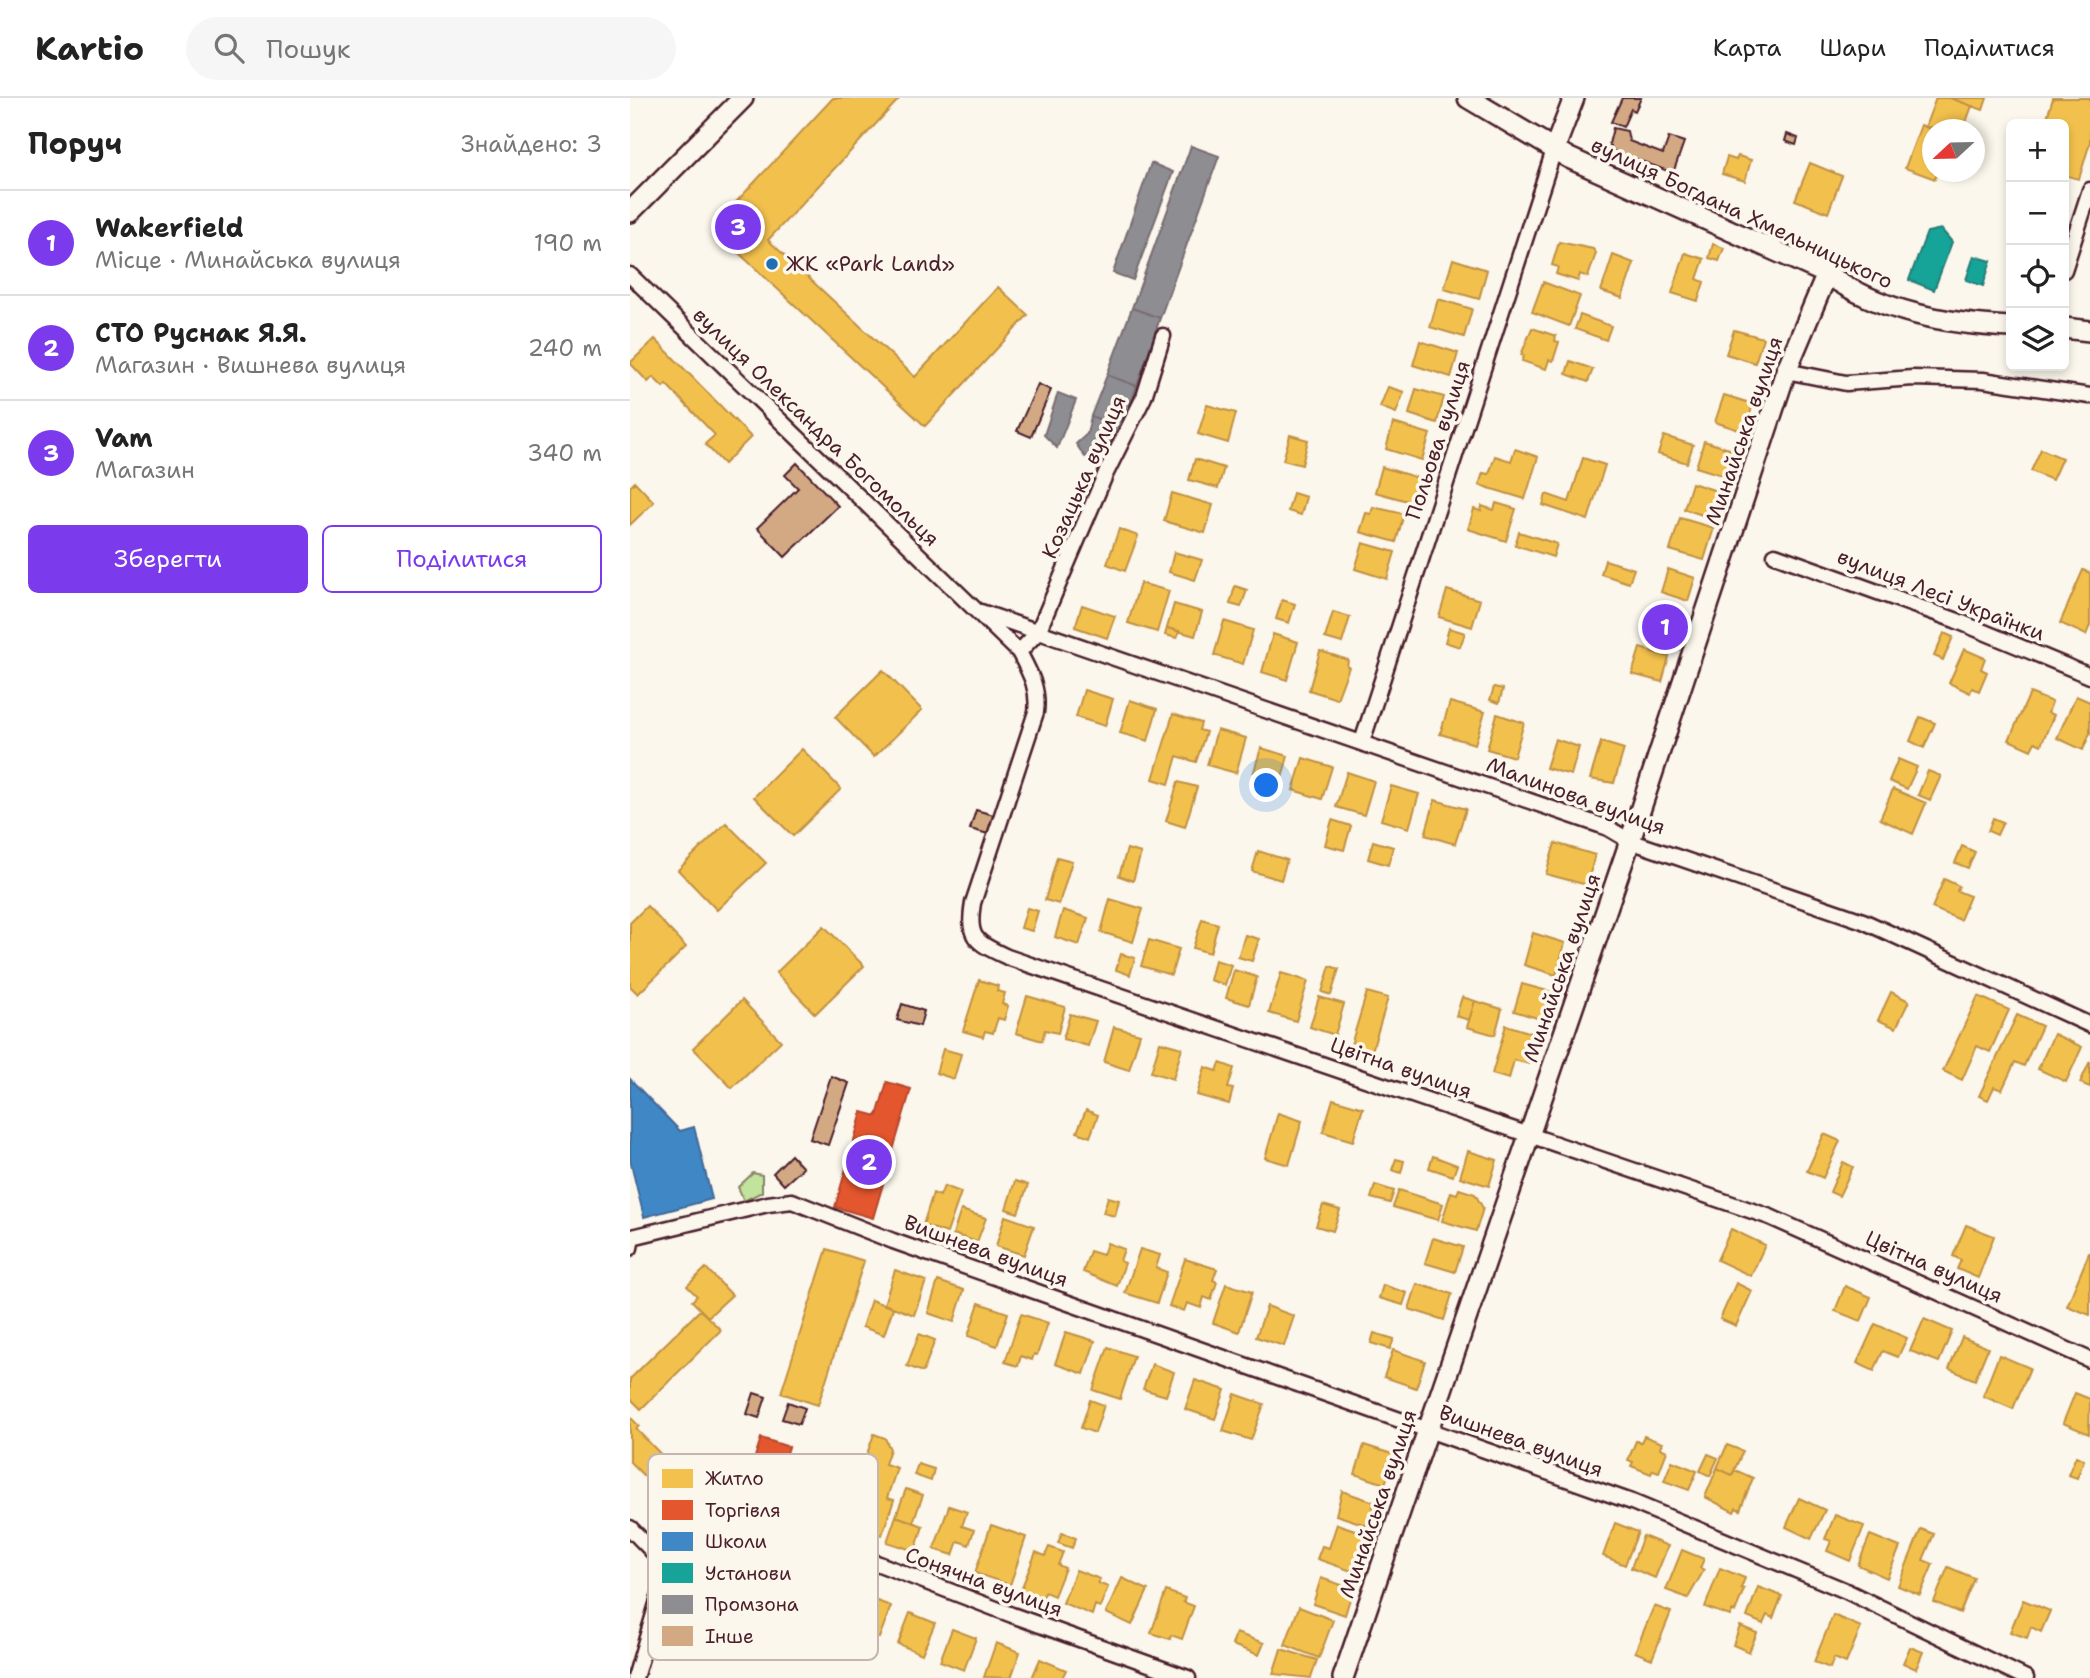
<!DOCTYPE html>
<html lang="uk">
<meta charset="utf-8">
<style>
body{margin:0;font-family:"Shantell Sans",sans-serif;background:#f6f6f6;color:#222}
.controls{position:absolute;right:21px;top:21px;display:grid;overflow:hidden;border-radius:10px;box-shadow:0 4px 10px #0003}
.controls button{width:63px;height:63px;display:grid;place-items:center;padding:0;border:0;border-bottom:2px solid #e0e0e0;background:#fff;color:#222;font:35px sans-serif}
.compass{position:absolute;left:1292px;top:21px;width:63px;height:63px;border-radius:50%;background:#fff;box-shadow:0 4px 10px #0003;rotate:248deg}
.you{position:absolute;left:637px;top:688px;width:24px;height:24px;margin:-18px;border:5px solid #fff;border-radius:50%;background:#1a73e8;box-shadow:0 0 0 10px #1a73e833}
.badge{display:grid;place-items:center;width:46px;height:46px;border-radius:50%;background:#7c3aed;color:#fff;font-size:23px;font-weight:700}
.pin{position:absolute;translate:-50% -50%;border:4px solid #fff;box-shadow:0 2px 7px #0006}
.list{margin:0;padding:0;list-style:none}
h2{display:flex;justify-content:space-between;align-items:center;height:91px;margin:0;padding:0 28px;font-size:30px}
h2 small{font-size:23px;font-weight:400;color:#767676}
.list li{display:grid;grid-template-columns:46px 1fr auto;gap:21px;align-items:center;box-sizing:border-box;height:105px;padding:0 28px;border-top:2px solid #e0e0e0}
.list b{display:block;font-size:26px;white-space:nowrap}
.list p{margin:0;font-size:23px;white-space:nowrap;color:#767676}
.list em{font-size:23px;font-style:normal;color:#767676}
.actions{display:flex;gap:14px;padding:21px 28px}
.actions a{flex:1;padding:16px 0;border:2px solid #7c3aed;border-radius:10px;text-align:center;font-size:24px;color:#7c3aed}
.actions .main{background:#7c3aed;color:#fff}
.icon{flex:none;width:38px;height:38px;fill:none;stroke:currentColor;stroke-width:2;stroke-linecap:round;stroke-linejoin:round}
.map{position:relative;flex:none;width:1460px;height:1580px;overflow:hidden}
header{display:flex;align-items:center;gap:42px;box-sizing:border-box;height:98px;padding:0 35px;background:#fff;border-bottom:2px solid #e0e0e0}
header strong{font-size:33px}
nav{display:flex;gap:38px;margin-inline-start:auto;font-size:24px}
.search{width:490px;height:63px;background:#f6f6f6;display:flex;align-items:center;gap:18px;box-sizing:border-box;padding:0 24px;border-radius:38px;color:#767676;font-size:26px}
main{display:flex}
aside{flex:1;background:#fff}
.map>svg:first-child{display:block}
.green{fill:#c1e39b;stroke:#868163;stroke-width:2}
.homes{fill:#f2c14e;stroke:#c09044;stroke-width:2}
.shops{fill:#e4572e;stroke:#b6462d;stroke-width:2}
.schools{fill:#3f88c5;stroke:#426897;stroke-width:2}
.public{fill:#17a398;stroke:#267b77;stroke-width:2}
.industry{fill:#8d8d92;stroke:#796c73;stroke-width:2}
.building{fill:#d3a984;stroke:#4a1f2b;stroke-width:2}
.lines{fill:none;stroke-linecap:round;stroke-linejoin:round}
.street-casing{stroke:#4a1f2b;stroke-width:19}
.secondary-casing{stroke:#4a1f2b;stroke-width:24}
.street{stroke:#fbf7ec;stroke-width:14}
.secondary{stroke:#fbf7ec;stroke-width:19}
.poi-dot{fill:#1f6fb2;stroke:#fbf7ec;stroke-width:2.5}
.labels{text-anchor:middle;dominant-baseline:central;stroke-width:7;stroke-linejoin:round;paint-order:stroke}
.street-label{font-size:21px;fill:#4a1f2b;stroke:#fbf7ec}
.poi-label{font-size:21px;fill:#4a1f2b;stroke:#fbf7ec;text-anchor:start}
.key{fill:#fbf7ec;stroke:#c6b6b2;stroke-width:2}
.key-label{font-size:19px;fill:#4a1f2b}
</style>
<header>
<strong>Kartio</strong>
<div class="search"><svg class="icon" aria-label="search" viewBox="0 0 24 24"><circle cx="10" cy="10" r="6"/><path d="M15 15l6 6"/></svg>Пошук</div>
<nav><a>Карта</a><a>Шари</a><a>Поділитися</a></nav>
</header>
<main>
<aside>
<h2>Поруч<small>Знайдено: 3</small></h2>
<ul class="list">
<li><span class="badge">1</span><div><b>Wakerfield</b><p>Місце · Минайська вулиця</p></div><em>190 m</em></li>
<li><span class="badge">2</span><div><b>СТО Руснак Я.Я.</b><p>Магазин · Вишнева вулиця</p></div><em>240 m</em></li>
<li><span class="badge">3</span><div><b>Vam</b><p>Магазин</p></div><em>340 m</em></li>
</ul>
<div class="actions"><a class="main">Зберегти</a><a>Поділитися</a></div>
</aside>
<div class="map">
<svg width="1460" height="1580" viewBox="0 0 1460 1580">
<rect width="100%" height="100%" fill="#fbf7ec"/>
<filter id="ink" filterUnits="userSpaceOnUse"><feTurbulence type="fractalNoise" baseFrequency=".0143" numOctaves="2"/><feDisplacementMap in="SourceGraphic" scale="14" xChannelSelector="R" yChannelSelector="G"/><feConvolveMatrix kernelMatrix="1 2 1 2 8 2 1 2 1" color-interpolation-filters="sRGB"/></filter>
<g filter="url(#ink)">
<path class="green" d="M123 1075 132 1077V1094L114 1103 108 1089Z"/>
<path class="homes" d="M203 0H270L138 142 285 279 368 189 398 217 295 328 82 130Z
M1306 0H1320L1342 8 1333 32 1295 29Z
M1320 0H1357L1353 12Z
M1423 0H1460V44L1449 81 1434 77V26H1415Z
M1291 27 1302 32V74H1308L1305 81 1275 70Z
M1108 58 1121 62 1115 83 1092 76 1097 59 1106 62Z
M1180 65 1212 78 1198 115 1165 102Z
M929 144 963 151 966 155 958 179 950 176 948 183 926 176 928 169 922 167Z
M1083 146 1094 150 1089 163 1079 160Z
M1055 155 1074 161 1067 181 1074 184 1068 203 1042 195Z
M983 157 1004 165 992 200 971 193Z
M823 161 857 172 849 201 814 191Z
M913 184 950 198 939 228 902 214Z
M808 201 842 211 834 239 800 229Z
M950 217 981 228 976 242 945 231Z
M902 230 926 238 925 243 929 244 923 263 919 262 916 271 892 263 894 258 891 257Z
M1104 232 1133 240 1125 265 1096 256Z
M25 241 121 339 94 366 75 346 85 337 36 286 33 289 23 279 18 284 0 265Z
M790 243 828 255 821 279 783 267Z
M940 263 963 271 958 284 936 276Z
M758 289 774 294 766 315 750 309Z
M786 291 814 299 807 325 779 316Z
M1094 297 1123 306 1115 334 1085 324Z
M577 307 606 315 598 345 568 336Z
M763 325 800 336 792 362 756 351Z
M660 337 678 342 672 367 653 362Z
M1034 338 1063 347 1057 365 1028 356Z
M1074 343 1106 353 1098 379 1066 369Z
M885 351 908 359 895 401 849 387 853 375 859 376 865 358 881 363Z
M1411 351 1432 360 1422 382 1401 373Z
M953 360 975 367 958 422 913 407 916 396 939 404Z
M565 361 594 370 588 390 559 382Z
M752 369 788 380 781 404 745 394Z
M5 384 24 404 0 427V389Z
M1062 385 1093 395 1085 421 1054 411Z
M542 395 583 407 575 435 534 423Z
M663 395 676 399 671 417 658 413Z
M866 405 886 411 876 443 838 431 844 411 851 413 852 408 864 412Z
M743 409 774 416 766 444 730 434 736 415 741 416Z
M1050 420 1084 430 1074 462 1040 452Z
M489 431 508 438 495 473 477 466Z
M889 434 927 446 923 459 885 447Z
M733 445 765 454 757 481 725 471Z
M544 454 572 462 565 482 539 474Z
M975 462 1004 471 999 485 971 476Z
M1038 471 1065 480 1058 503 1031 494Z
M1453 472 1460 475V527L1456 537 1430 525Z
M510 485 539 493 527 534 498 525Z
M605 488 617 492 611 509 600 506Z
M817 492 850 502 842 529 809 519Z
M652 502 665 506 659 525 646 521Z
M544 506 572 514 565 538 537 530Z
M452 507 485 518 477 540 445 529Z
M703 514 720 519 712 545 695 540Z
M1024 515 1052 523 1046 542 1019 534Z
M594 523 623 532 613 566 584 557Z
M537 530 549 533 547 540 535 537Z
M819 530 835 535 830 549 815 544Z
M1314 535 1323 539 1313 562 1304 558Z
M643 536 668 544 657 582 632 574Z
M1010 550 1039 559 1032 584 1002 576Z
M1334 551 1355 560 1351 571 1357 574 1349 593 1342 590 1340 595 1319 585Z
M690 553 718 562 717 568 719 569 707 601 679 592Z
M253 572 292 612 244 659 205 619Z
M864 589 873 591 869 605 860 602Z
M454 592 483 601 475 628 446 619Z
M1400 595 1422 604 1418 615 1424 617 1411 647 1405 644 1401 652 1379 642Z
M1446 598 1460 604V635L1453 652 1427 640Z
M500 602 527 611 518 643 490 635Z
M820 604 855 614 845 646 810 636Z
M543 616 571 625 569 632 576 634 566 664 547 658 539 686 523 681Z
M867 616 894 625 884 659 857 651Z
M1290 619 1305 625 1294 650 1280 643Z
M587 632 616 640 606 675 577 667Z
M925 641 949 649 941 677 916 670Z
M971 644 994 651 984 685 960 681Z
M631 650 658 658 649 691 621 683Z
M172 651 211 691 163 738 124 699Z
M673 660 702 669 692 701 663 692Z
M1268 661 1287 669 1277 691 1259 683Z
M1298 673 1311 678 1300 702 1288 697Z
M717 674 744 683 734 717 706 709Z
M548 684 567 689 555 729 536 723Z
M761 688 789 696 779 730 751 722Z
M1263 691 1296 705 1283 736 1250 721Z
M805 702 836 711 825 746 795 737Z
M1363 720 1373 724 1367 737 1358 733Z
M702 722 721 728 714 752 695 747Z
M96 725 136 765 87 812 48 772Z
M743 743 763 749 758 767 738 761Z
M925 745 965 757 957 787 916 776Z
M1332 748 1345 754 1338 770 1325 765Z
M497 751 511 755 503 783 489 778Z
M628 753 657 762 651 782 622 773Z
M427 759 442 763 429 806 415 802Z
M1314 781 1329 788 1327 793 1340 798 1330 822 1302 810Z
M480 801 513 811 503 844 471 834Z
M17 808 56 849 8 896 0 888V825Z
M397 810 408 813 402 833 391 830Z
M433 812 458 820 449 847 425 839Z
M572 821 588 826 580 855 563 850Z
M194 828 234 868 185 916 146 875Z
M903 835 935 845 926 877 894 867Z
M615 837 629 841 622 863 608 859Z
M519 842 549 851 541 877 511 868Z
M491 856 505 860 500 877 486 872Z
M585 862 601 867 595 887 580 882Z
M700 868 709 871 701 897 692 894Z
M604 872 627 879 619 907 596 900Z
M651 875 678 883 666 923 639 915Z
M349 882 368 888 367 893 375 895 372 906 378 908 374 922 368 920 363 935 355 933 353 939 333 933Z
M892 886 925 895 917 923 884 913Z
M737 894 758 900 741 956 720 950Z
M1261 894 1279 903 1266 930 1248 922Z
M397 898 435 909 428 935 415 932 412 943 386 935Z
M1348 898 1379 912 1360 954 1347 948 1332 982 1313 973Z
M689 899 714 906 705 937 680 929Z
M832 899 845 903 839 922 826 918Z
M112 902 151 943 102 990 63 950Z
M845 903 872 911 865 937 837 929Z
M440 916 466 923 458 948 433 941Z
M1387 917 1412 928 1394 968 1385 964 1372 992 1364 989 1358 1002 1349 998Z
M876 927 908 937 899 966 884 962 879 981 862 976Z
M484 929 510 936 499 972 474 964Z
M1424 936 1452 949 1436 984 1408 971Z
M530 944 552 950 543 981 521 974Z
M313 951 331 956 324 981 306 975Z
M1460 963V989L1450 985Z
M590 965 604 970 598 990 603 991 599 1006 567 997 575 969 587 973Z
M703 1001 733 1010 723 1043 693 1034Z
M456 1012 468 1017 460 1039 447 1034Z
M648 1015 672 1023 659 1067 635 1060Z
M1194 1036 1210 1043 1193 1080 1177 1073Z
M838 1053 867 1062 859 1088 830 1079Z
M803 1058 827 1067 823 1078 799 1070Z
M766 1061 774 1063 771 1075 762 1072Z
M1213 1064 1223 1069 1209 1098 1200 1094Z
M385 1083 398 1087 388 1115 376 1111Z
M745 1087 764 1093 760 1105 741 1100Z
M314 1088 331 1094 317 1135 293 1127 303 1095 310 1098Z
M829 1091 845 1096 853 1110 846 1133 812 1123 821 1094 827 1096Z
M769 1092 813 1106 808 1122 763 1109Z
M478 1099 489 1102 485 1118 473 1115Z
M693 1107 710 1112 703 1133 686 1128Z
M331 1112 356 1120 347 1144 323 1136Z
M375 1118 404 1128 394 1157 366 1148Z
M1336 1127 1364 1138 1348 1180 1327 1171 1331 1162 1323 1158Z
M1101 1131 1135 1147 1121 1178 1087 1162Z
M803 1140 833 1149 825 1174 795 1165Z
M477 1145 494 1151 490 1163 495 1165 487 1188 453 1174 460 1153 473 1157Z
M197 1151 234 1163 188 1307 151 1295Z
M510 1151 530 1157 526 1170 537 1174 527 1205 495 1195Z
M1459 1155H1460V1217L1437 1208Z
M555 1161 587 1171 583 1182 587 1184 581 1202 574 1199 571 1210 557 1205 554 1213 539 1208Z
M76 1170 102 1197 78 1219 62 1203 67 1198 57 1188Z
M265 1172 296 1183 284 1217 254 1206Z
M308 1183 334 1192 324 1224 298 1215Z
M1106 1185 1122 1193 1106 1228 1090 1221Z
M596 1186 622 1194 609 1234 583 1225Z
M787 1186 822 1196 814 1222 779 1211Z
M753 1187 777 1195 773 1207 749 1200Z
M1215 1188 1241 1199 1231 1223 1205 1213Z
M241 1202 263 1210 254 1237 232 1229Z
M349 1205 378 1215 367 1248 338 1238Z
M637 1208 664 1218 654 1248 626 1239Z
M70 1212 91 1232 11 1311 0 1300V1281Z
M391 1216 418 1225 407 1257 404 1256 402 1262 391 1258 388 1268 375 1264Z
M1294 1221 1322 1233 1309 1264 1280 1253Z
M1245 1226 1277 1240 1268 1259 1253 1253 1244 1273 1227 1265Z
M436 1234 465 1243 454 1276 425 1266Z
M744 1235 764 1241 760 1251 741 1245Z
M289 1236 305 1242 293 1274 277 1268Z
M1332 1239 1358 1250 1345 1282 1319 1271Z
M478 1249 504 1258 490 1301 463 1292Z
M763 1252 795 1263 786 1290 754 1279Z
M1369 1257 1400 1270 1383 1311 1353 1298Z
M522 1266 544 1274 536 1298 513 1291Z
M565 1282 595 1292 585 1321 555 1311Z
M1445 1295 1460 1301 1459 1336 1433 1325Z
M605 1296 634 1306 621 1342 593 1333Z
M460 1302 474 1307 465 1335 451 1330Z
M0 1319 9 1328 6 1331 59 1385 40 1404 0 1364Z
M244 1336 255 1340 260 1351 255 1366 267 1370 257 1400 264 1402 252 1437 213 1424Z
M1014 1338 1032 1345 1030 1350 1037 1353 1029 1374 1023 1372 1021 1376 1001 1368 1003 1364 998 1362 1006 1343 1011 1344Z
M734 1347 765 1357 755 1386 725 1376Z
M1097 1347 1113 1353 1102 1377 1087 1370Z
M1078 1356 1088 1360 1080 1378 1070 1373Z
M1446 1358 1454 1362 1447 1380 1438 1377Z
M1042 1363 1067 1373 1059 1392 1034 1383Z
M288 1366 304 1371 301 1383 284 1377Z
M1087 1370 1102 1377 1105 1372 1123 1380 1110 1412 1106 1410 1104 1414 1075 1399Z
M276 1391 293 1397 283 1424 266 1418Z
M712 1393 744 1404 739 1428 706 1417Z
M1169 1400 1195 1412 1181 1441 1156 1429Z
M319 1408 337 1414 332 1428 344 1432 339 1447 328 1443 323 1457 304 1451Z
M1205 1417 1234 1428 1220 1463 1197 1453 1201 1443 1195 1441Z
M266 1418 293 1428 285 1453 257 1444Z
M985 1425 1008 1434 995 1467 973 1458Z
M707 1426 743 1438 730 1476 687 1461 692 1448 699 1450Z
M361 1427 396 1439 380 1487 345 1475Z
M1291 1431 1304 1436 1293 1462 1303 1466 1290 1497 1268 1488Z
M432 1435 446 1440 442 1450 428 1445Z
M1240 1437 1270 1449 1257 1480 1228 1467Z
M1013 1438 1038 1448 1025 1480 1001 1470Z
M419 1449 433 1454 428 1467 435 1470 424 1498 415 1494 412 1503 390 1494 406 1454 415 1458Z
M1052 1452 1074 1461 1070 1470 1074 1472 1058 1500 1036 1492Z
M1318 1469 1344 1480 1330 1515 1304 1504Z
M1090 1470 1115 1480 1111 1490 1114 1491 1105 1514 1102 1513 1100 1518 1075 1509Z
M446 1472 470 1481 468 1485 478 1489 470 1509 465 1507 462 1517 433 1505Z
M492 1480 518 1492 502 1527 476 1515Z
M691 1480 723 1491 715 1517 683 1506Z
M1128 1489 1152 1498 1143 1520 1137 1517 1133 1526 1117 1519Z
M536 1493 555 1500 553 1504 564 1508 552 1541 541 1537 540 1541 521 1535Z
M236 1499 261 1508 249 1540 224 1531Z
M1393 1502 1420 1513 1411 1534 1401 1529 1397 1540 1380 1534Z
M1024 1508 1041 1514 1022 1561 1005 1554Z
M669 1509 703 1522 689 1560 655 1547Z
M280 1515 305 1525 292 1556 268 1546Z
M1203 1517 1231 1529 1216 1565 1204 1560 1200 1570 1184 1564Z
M1110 1528 1127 1535 1119 1554 1103 1547Z
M322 1531 346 1540 334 1572 310 1563Z
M606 1535 634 1545 629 1557 602 1547Z
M366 1545 390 1554 381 1580 354 1579Z
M1280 1549 1293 1554 1286 1571 1273 1565Z
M651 1551 687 1562 681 1580 643 1576Z
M410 1561 436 1572 432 1580H402Z"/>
<path class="shops" d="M257 984 281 991 243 1120 205 1109 232 1014 247 1018Z
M131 1340 159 1349 142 1399 115 1390Z"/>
<path class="schools" d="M0 981 50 1033 64 1029 82 1101 14 1119 0 1062Z"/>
<path class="public" d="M1311 131 1322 144 1304 192 1279 182 1297 134Z
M1344 158 1361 163 1353 188 1336 182Z"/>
<path class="industry" d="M561 48 589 58 530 220 502 210Z
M521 65 543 74 503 182 483 175Z
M502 210 530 220 507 288 477 277Z
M477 277 507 288 492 330 461 318Z
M428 295 446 302 427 350 414 337Z
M461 318 492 330 479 345 455 359 446 346 457 336Z"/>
<path class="building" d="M992 0H1011L1005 13 1001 11 993 29 981 24Z
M983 30 997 33 999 43 1033 56 1039 39 1054 44 1043 75 984 53 979 46Z
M1157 36 1168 40 1166 47 1155 43Z
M408 286 421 292 401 339 387 333Z
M167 365 208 408 155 459 127 430 168 390 155 377Z
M346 712 367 718 362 737 340 731Z
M272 906 294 913 290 928 267 922Z
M201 978 219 985 198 1047 180 1041Z
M161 1057 173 1070 154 1087 143 1075Z
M124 1295 136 1299 129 1320 117 1316Z
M158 1304 175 1310 169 1326 152 1321Z"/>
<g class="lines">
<g class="street-casing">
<path id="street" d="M1434 172 1460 92
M0 177 389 554C400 575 409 590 406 614L343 805C337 841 346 844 377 859L1140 1119 1460 1262
M1156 273 1216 285 1283 280 1353 282 1460 298
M1145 457 1325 522 1460 578
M351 514 978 730 1000 743 1233 823 1460 927
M389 554 408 534 476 375 514 299 533 238
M732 644 924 52
M0 1150 2 1139 138 1106 162 1103 263 1143 1002 1404 1214 1492 1396 1580
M0 1430 38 1469
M5 1580 38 1469 52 1448 78 1420 106 1411 382 1517 558 1580"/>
</g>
<g class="secondary-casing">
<path id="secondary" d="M838 0 939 60 1197 176C1251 214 1316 226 1381 229
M924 52 944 0
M0 114 113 0
M1434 230 1460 233
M713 1580 1000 743 1156 273 1197 176"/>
</g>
<use href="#street" class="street"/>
<use href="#secondary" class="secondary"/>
</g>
</g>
<circle class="poi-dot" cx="142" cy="166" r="7"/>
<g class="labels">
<g class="street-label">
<text transform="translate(1112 115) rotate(25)">вулиця Богдана Хмельницького</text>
<text transform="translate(186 329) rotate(44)">вулиця Олександра Богомольця</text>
<text transform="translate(1114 333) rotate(-71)">Минайська вулиця</text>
<text transform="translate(808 342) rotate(-72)">Польова вулиця</text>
<text transform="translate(454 379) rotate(-66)">Козацька вулиця</text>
<text transform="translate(1311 497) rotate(21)">вулиця Лесі Українки</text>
<text transform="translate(946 698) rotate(20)">Малинова вулиця</text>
<text transform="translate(932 870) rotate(-71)">Минайська вулиця</text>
<text transform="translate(771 970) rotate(19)">Цвітна вулиця</text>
<text transform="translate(356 1153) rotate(20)">Вишнева вулиця</text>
<text transform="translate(1304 1169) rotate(24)">Цвітна вулиця</text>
<text transform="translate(891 1343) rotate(20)">Вишнева вулиця</text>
<text transform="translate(748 1406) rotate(-71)">Минайська вулиця</text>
<text transform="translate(354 1484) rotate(20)">Сонячна вулиця</text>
</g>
<g class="poi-label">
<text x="156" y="166">ЖК «Park Land»</text>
</g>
</g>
<rect x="18" y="1356" width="230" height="206" rx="10" class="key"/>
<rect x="32" y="1371" width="31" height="19" fill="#f2c14e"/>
<rect x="32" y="1402" width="31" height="20" fill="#e4572e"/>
<rect x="32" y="1434" width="31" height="19" fill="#3f88c5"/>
<rect x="32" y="1465" width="31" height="20" fill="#17a398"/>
<rect x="32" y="1497" width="31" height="19" fill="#8d8d92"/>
<rect x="32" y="1528" width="31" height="20" fill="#d3a984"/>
<g class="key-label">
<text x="75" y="1387">Житло</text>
<text x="75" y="1419">Торгівля</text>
<text x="75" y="1450">Школи</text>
<text x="75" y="1482">Установи</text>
<text x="75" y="1513">Промзона</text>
<text x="75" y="1545">Інше</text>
</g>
</svg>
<div class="controls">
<button>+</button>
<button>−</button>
<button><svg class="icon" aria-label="locate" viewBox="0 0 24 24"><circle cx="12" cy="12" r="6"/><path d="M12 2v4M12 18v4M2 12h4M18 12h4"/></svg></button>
<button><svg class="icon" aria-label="layers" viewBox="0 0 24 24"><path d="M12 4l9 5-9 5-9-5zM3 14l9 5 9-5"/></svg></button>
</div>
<svg class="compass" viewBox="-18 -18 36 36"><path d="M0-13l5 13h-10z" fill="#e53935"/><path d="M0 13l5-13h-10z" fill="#767676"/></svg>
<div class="you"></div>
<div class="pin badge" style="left:1035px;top:529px">1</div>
<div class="pin badge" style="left:239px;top:1064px">2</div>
<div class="pin badge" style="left:108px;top:129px">3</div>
</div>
</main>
